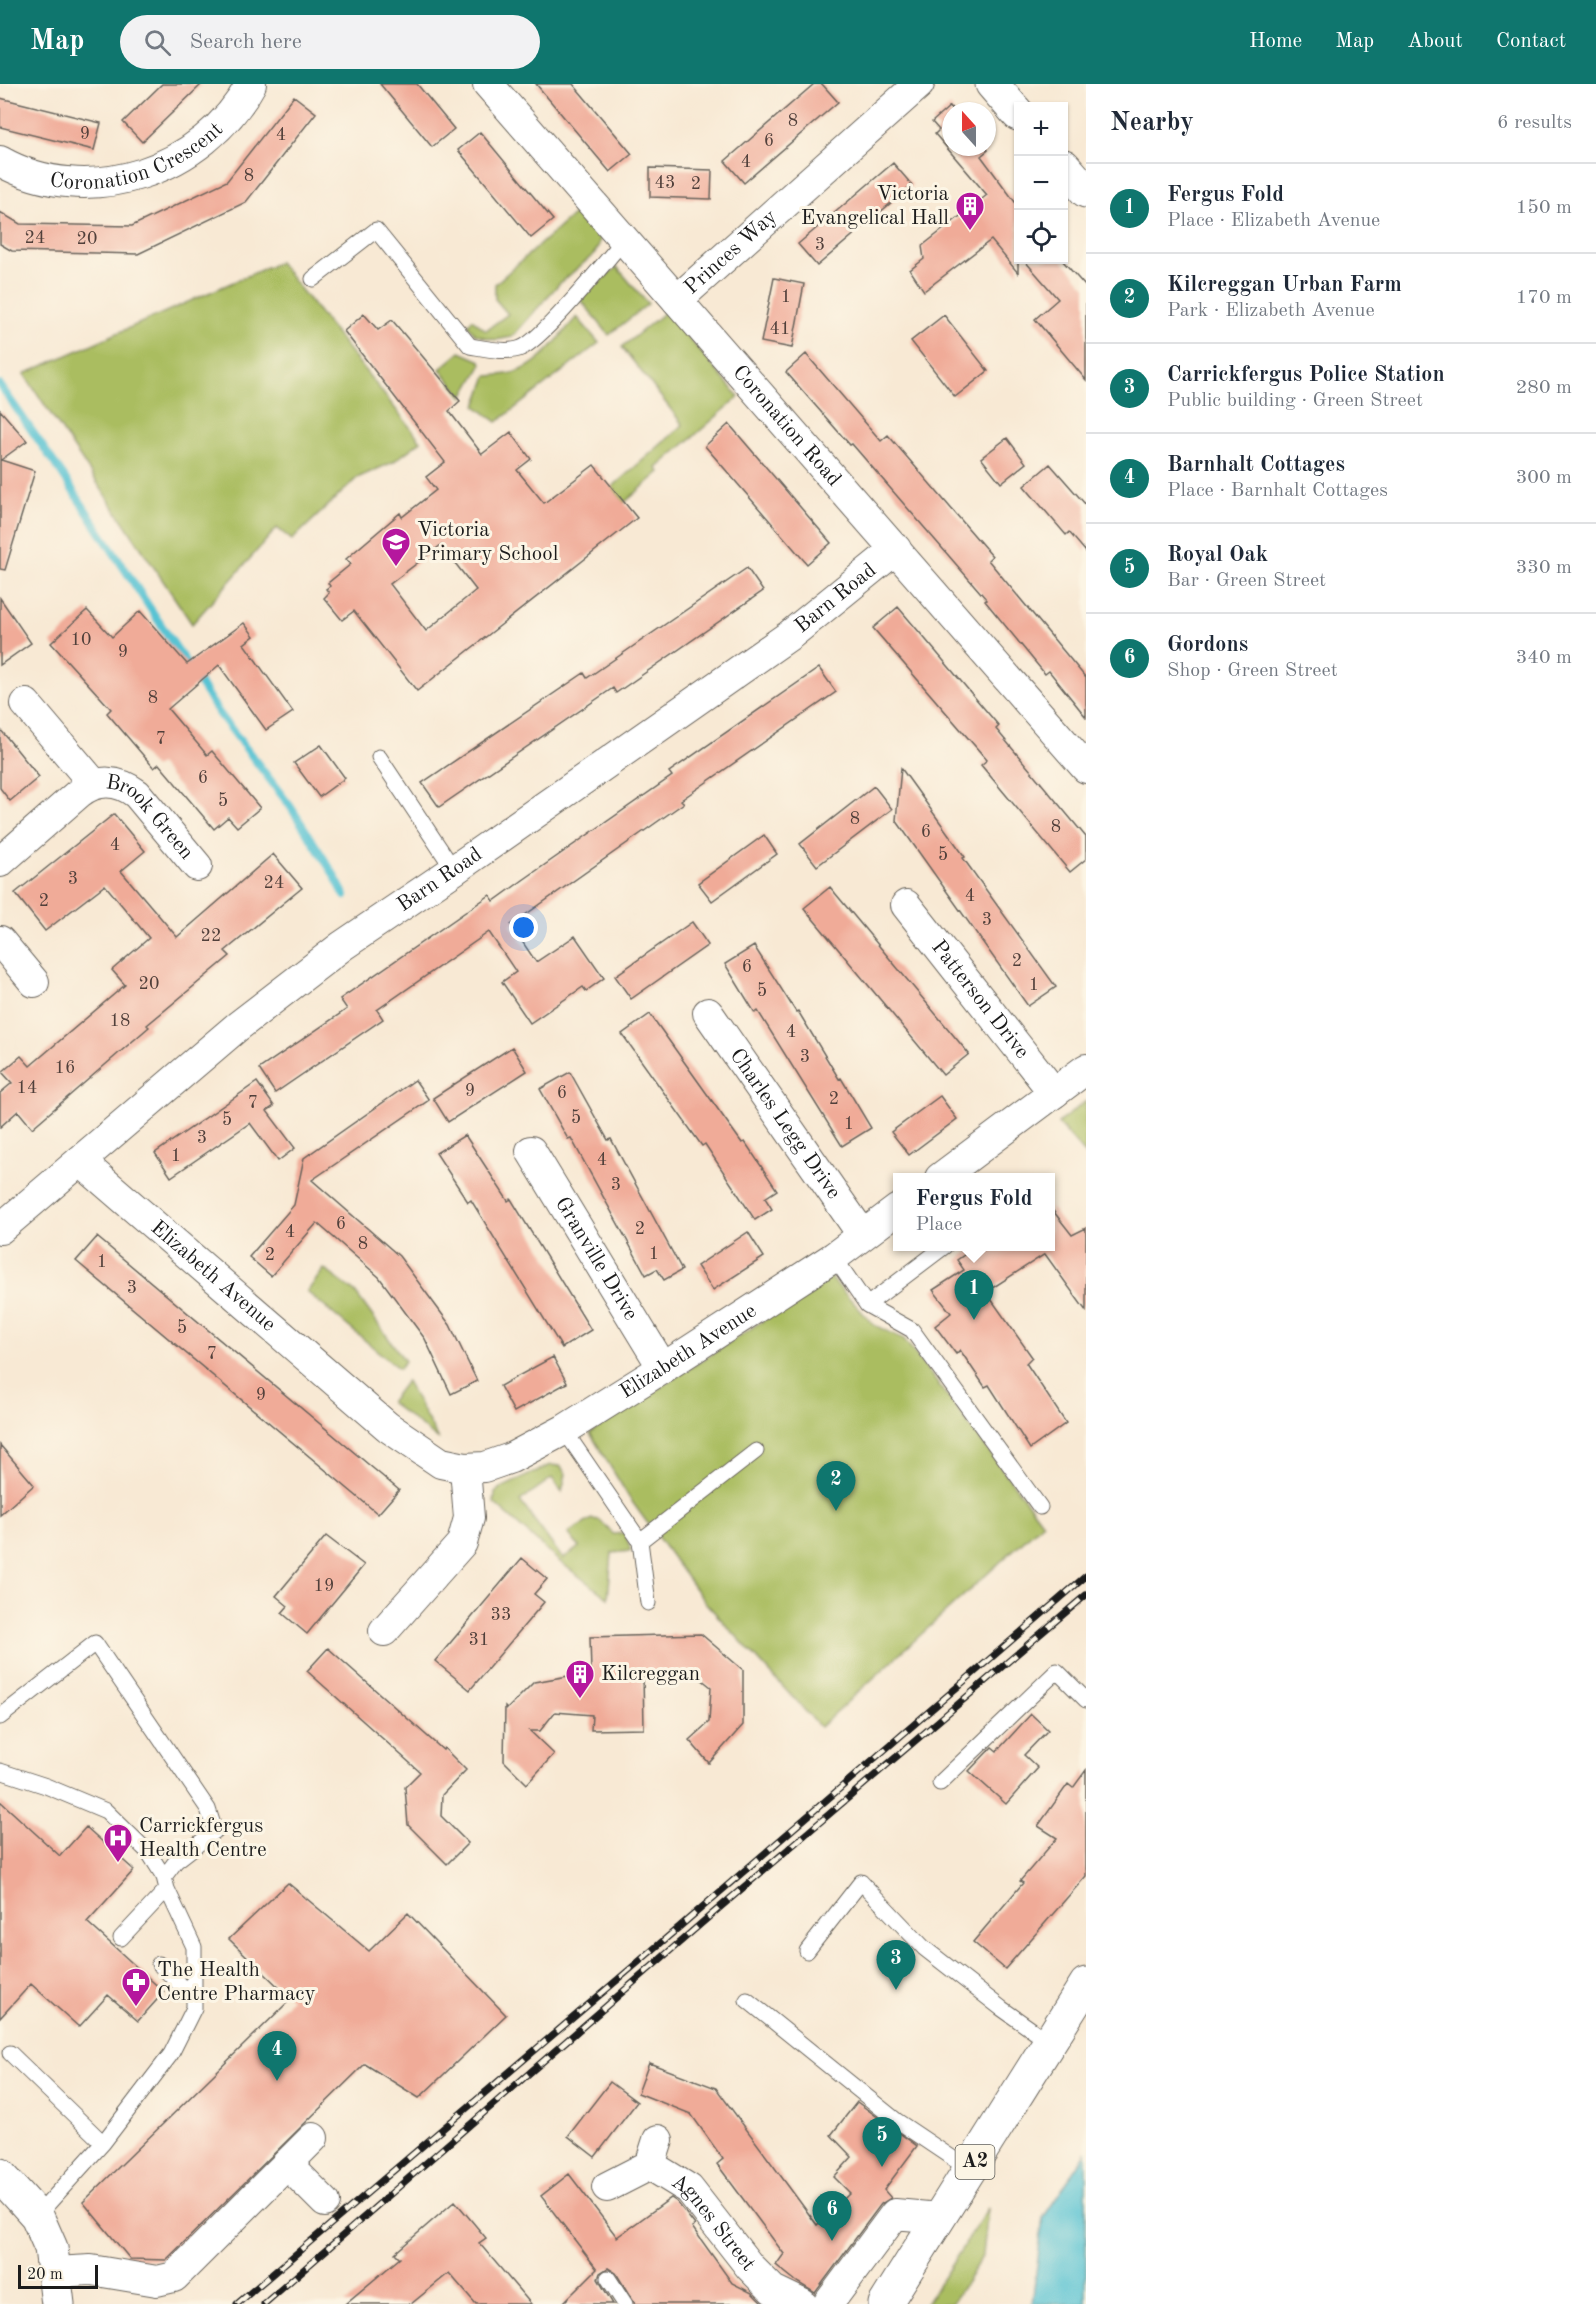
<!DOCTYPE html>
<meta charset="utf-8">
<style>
body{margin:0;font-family:"Old Standard TT",serif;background:#f2f2f3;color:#1f2937}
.controls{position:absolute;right:18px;top:18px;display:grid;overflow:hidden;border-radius:0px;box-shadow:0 2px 4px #0004}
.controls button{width:54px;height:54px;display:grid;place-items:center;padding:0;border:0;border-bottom:2px solid #e0e1e3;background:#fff;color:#1f2937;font:30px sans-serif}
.compass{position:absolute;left:942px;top:18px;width:54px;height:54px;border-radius:50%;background:#fff;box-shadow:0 2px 4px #0004;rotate:339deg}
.scale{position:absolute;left:18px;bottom:15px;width:80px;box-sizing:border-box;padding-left:6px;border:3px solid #1c1c1c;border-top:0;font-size:16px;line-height:21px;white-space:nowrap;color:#1c1c1c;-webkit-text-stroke:4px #fcf5e5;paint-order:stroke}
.you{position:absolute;left:524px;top:844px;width:21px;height:21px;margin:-15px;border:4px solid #fff;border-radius:50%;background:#1a73e8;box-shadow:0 0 0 9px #1a73e833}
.badge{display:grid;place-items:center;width:39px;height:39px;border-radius:50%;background:#0f766e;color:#fff;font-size:20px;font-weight:700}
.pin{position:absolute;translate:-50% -50px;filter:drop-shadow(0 2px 3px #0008)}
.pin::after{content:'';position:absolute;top:32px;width:21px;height:18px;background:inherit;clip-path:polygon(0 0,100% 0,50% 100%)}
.popup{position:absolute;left:893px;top:1089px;width:162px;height:78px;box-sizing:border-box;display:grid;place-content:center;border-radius:0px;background:#fff;filter:drop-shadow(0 2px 4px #0005);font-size:20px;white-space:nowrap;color:#747a83}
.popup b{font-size:22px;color:#1f2937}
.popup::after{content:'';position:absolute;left:50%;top:100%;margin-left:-12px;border:12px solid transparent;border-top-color:#fff}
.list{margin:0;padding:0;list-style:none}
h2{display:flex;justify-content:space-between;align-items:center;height:78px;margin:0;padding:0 24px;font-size:26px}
h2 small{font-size:20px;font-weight:400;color:#747a83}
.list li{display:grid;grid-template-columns:39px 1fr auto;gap:18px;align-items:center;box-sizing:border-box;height:90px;padding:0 24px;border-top:2px solid #e0e1e3}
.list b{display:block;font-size:22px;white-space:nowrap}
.list p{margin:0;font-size:20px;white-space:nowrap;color:#747a83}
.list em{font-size:20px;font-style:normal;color:#747a83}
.icon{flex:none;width:33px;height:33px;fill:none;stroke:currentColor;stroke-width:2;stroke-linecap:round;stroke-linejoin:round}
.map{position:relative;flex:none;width:1086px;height:2220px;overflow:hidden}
header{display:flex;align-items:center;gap:36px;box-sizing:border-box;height:84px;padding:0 30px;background:#0f766e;color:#fff}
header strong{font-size:28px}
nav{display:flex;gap:33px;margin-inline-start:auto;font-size:21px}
.search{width:420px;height:54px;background:#f2f2f3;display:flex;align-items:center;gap:15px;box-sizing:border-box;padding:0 21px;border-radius:33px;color:#747a83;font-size:22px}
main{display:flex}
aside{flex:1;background:#fff}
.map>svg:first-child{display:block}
.green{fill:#aabd61;stroke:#636c3e;stroke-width:1.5}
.water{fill:#58c3d3;stroke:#3a7078;stroke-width:1.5}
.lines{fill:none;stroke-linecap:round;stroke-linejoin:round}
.stream{stroke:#58c3d3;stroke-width:8}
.building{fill:#f0ab98;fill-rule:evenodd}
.service-casing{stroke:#69645c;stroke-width:17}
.minor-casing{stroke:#69645c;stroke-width:32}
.tertiary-casing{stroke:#69645c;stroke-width:35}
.primary-casing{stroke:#69645c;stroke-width:35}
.service{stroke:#fff;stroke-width:15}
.minor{stroke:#fff;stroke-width:30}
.tertiary{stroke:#fff;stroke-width:33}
.primary{stroke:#fff;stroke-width:33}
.rail-casing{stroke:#1c1c1c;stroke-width:7}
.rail{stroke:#fcf5e5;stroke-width:4.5;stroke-dasharray:14;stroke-linecap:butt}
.labels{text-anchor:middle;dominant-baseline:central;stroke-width:6;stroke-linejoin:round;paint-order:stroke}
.number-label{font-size:18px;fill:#51403b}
.shield{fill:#fcf5e5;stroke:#5f5d58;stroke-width:1.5}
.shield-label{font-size:20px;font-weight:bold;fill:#1c1c1c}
.street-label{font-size:21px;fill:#1c1c1c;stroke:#fcf5e5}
.poi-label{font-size:21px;fill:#1c1c1c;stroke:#fcf5e5;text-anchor:start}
</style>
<header>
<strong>Map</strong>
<div class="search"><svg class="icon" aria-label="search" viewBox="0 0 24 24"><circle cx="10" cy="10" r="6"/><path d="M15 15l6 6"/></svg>Search here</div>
<nav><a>Home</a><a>Map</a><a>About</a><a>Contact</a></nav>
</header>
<main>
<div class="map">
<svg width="1086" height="2220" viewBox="0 0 1086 2220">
<rect width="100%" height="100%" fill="#fcf5e5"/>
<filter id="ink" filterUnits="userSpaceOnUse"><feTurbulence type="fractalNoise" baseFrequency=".0167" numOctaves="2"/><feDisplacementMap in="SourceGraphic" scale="12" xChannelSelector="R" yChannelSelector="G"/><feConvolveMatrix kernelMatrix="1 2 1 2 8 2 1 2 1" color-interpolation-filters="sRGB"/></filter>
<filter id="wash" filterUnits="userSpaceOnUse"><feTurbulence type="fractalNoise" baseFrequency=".008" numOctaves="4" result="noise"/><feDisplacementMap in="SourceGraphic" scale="24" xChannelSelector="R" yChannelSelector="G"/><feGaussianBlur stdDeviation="1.35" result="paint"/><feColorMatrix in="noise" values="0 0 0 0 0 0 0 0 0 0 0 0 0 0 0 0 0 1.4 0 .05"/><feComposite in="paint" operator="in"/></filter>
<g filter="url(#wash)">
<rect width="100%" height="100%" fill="#f8e9d4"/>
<path class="green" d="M580 125 601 150 598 164 593 171 558 201 512 253 496 256 483 253 475 250 468 241 472 235 486 246 508 230 495 215V200Z
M279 178 421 357 393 378 357 394 292 456 277 444 192 540 24 290Z
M617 183 648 220 609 251 580 215Z
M666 227 739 313 657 384 660 388 624 419 612 403 683 341 622 263Z
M577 233 599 259 497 338 476 322 487 292C497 291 507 291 516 288 542 280 559 252 577 233Z
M460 268 481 277 482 280 463 313 440 285Z
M1086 1017V1071L1058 1039Z
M324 1185 355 1208 405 1277 399 1285 307 1208Z
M830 1193 874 1241 904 1255 1043 1439 820 1643 704 1517 630 1415 590 1349Z
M406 1297 439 1356 390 1318Z
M550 1381 560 1382 566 1390 562 1408 552 1394 520 1417 563 1475 579 1463 568 1449 592 1435 600 1436 613 1450 625 1449 631 1467 612 1469 608 1514 560 1478 494 1419 495 1409 499 1405Z
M988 2124 983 2171 952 2220H926Z"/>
<path class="water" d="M1086 2069V2220H1032L1043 2134Z"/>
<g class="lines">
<path class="stream" d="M0 301 62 390 219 629 290 722 333 789 345 812"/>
</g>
<g id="blocks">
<path class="building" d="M162 0H202L142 58 123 38Z
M380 0H417L454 45 432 63Z
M536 0H573L632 70 610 88Z
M814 0H822L838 18 744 99 725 77Z
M294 12 316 29 246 118 138 170 12 167 0 160V128L20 140 132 142 227 97Z
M0 14 101 39 94 66 0 43Z
M950 22 954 27H951V63H986L988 66 981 72 1018 122V189L991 156 924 207 910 186 924 175 922 162 987 111 935 50 939 46 932 38Z
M480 48 553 136 531 154 458 66Z
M893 79 912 101 817 182 798 160Z
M650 84 712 86 711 115 650 113Z
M1024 176H1062L1086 203V296L1035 235 1058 215Z
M774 194 804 200 792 264 761 258Z
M364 230 378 246 392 236 460 317 449 327 482 370 511 348 531 375 517 386 544 419 594 381 637 434 417 607 354 527 342 536 324 514 329 509 326 505 330 502 328 499 351 480 346 475 400 429 402 433 436 406 426 393 445 378 344 247ZM441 461 476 506 426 547 390 500Z
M944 231 988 287 955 313 911 257Z
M806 270 881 357 888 351 992 472 988 476 1086 594V633L1049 587 1045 590 985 517 987 516 852 360 850 361 786 288Z
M0 326 27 357 1 376 35 387 5 486 0 485Z
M729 340 831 459 807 480 705 362Z
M1007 354 1026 379 1001 399 981 374Z
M1050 380 1086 421V468L1069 448 1066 451 1024 402Z
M747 484 763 507 616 609 613 604 439 723 422 699 584 589 587 594Z
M0 514 31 559 0 581Z
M898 523 999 642 996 645 1086 753V775L1070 788 981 681 987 676 873 544Z
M87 526 112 553 140 527 187 580 244 539 254 552 244 560 293 628 266 646 219 581 168 625 207 671 212 667 260 724 237 743 228 733 214 745 159 680 154 684 107 629 111 625 51 559Z
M819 584 836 608 681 716 684 719 511 841 536 878 575 852 604 894 586 907 583 903 530 939 502 898 516 888 489 848 377 926 383 935 275 1009 259 985 347 925 340 915 490 811 494 817 523 796 672 692 669 688Z
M0 645 39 693 10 717 0 704Z
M321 661 345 694 319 713 294 679Z
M901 684 965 773 963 774 1056 903 1028 922 896 736Z
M874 702 892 725 817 782 800 760Z
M114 730 145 767 121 787 177 853 273 770 302 804 225 867 230 872 147 941 149 943 32 1044 18 1027 0 1043V1009L12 999 2 988 21 972 30 982 125 901 112 886 149 854 105 801 45 847 15 809Z
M764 751 777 770 712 817 698 799Z
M830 803 969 970 943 991 804 824Z
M692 838 708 861 631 915 615 892Z
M754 862 796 928 798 927 839 995 841 994 871 1044 842 1062 758 927 755 929 725 880Z
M650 930 742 1059 745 1058 777 1106 765 1114 772 1125 755 1136 705 1060 702 1062 622 950Z
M512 963 527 987 448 1038 433 1014Z
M570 988 608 1056 611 1055 682 1186 664 1196 657 1185 646 1191 571 1054 568 1055 540 1005Z
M415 996 429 1016 312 1096 399 1172 450 1241 477 1297 451 1310 425 1255 379 1193 317 1139 271 1192 249 1173 294 1121 304 1074Z
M257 998 274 1022 267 1027 295 1064 278 1077 250 1039 171 1093 155 1069Z
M940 1012 957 1035 909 1071 891 1048Z
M465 1051 508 1117 511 1115 591 1246 562 1264 471 1116 468 1118 436 1069Z
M1050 1123 1072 1151 1086 1144V1227L1045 1170 986 1208 1032 1273 1026 1279 1066 1339 1030 1365 989 1301 985 1303 960 1266 956 1270 935 1242 951 1229 933 1206 964 1186 957 1176 977 1162H1050Z
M748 1148 764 1173 713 1206 697 1182Z
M97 1153 399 1406 378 1430 76 1177Z
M553 1273 567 1299 514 1328 500 1302Z
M0 1361 34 1401 0 1431Z
M326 1452 364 1481 307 1550 282 1529 288 1522 276 1512Z
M522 1474 547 1495 534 1510 544 1518 470 1606 435 1577Z
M701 1550 743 1586V1641L709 1679 689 1656 709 1638 711 1603 691 1587 643 1590 644 1645 591 1646 592 1631 555 1628 540 1647H530L554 1670 527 1700 504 1677 505 1623 507 1625 534 1598 591 1588 590 1553Z
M328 1564 443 1666 444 1664 466 1686 442 1711 441 1732 468 1759 447 1780 408 1741 405 1703 420 1688 307 1587Z
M1031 1630 1048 1646 1024 1671 1038 1684 1006 1720 969 1687 992 1663 997 1667Z
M1086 1686V1792L1005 1885 973 1858 1023 1799 1020 1797 1057 1754 1038 1742 1068 1700 1073 1704Z
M0 1717 60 1772 86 1743 134 1786 87 1838 164 1908 138 1937 108 1911 79 1943 31 1900 0 1934Z
M288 1799 369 1867 408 1829 506 1931 419 2014 365 1980 166 2176 130 2175 83 2118 291 1915 229 1855Z
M649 1979 716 2004 817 2141 850 2109 834 2093 852 2073 831 2051 857 2018 917 2062 884 2106 891 2114 881 2120 815 2209 797 2198 776 2181 784 2170 717 2080 723 2075 691 2030 638 2009Z
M610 1998 637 2018 595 2073 568 2052Z
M569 2090 617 2153 671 2114 677 2118 695 2141 692 2143 732 2199 752 2209 763 2220H635L616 2189 608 2184 600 2189 598 2195 613 2220H562L597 2185 541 2112Z
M455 2117 486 2154 479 2159 531 2220H476L449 2189 411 2220H345L400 2174 395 2169Z"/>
</g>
</g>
<g filter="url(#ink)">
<use href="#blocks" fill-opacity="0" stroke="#69645c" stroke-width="1.5"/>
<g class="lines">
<g class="service-casing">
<path id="service" d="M313 195 376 146 470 262C483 264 507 270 521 264 542 256 606 177 624 156
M379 673 454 786
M834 1173 867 1221 912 1246 1040 1423
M867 1221 945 1162
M564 1346 640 1457 648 1519
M640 1457 756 1367
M0 1633 95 1559 208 1725 215 1747 176 1777 164 1793 167 1805 194 1863V1924L171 1970 103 2059 37 2132
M0 1687 46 1702 106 1727 149 1769 164 1793
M940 1699 1057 1587 1086 1616
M121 1854 167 1805
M807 1867 861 1798 924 1864 1001 1924 1049 1958
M159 1880 194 1914
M747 1916 897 2037 970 2086
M10 1969 103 2059
M608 2194 625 2220"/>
</g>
<g class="minor-casing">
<g id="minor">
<path id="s1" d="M488 0 1086 684"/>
<path id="s2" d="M0 77C88 127 204 87 251 0"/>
<path id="s3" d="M677 216 919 0"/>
<path d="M26 620 94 700"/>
<path id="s4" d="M0 778 79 709C98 694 119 696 137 710L197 782"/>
<path id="s5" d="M906 821 1054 1009"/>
<path d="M0 857 34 898"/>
<path id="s6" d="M708 929 862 1150"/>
<path id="s7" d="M531 1067 663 1284"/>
<path id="s8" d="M80 1077 388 1343 441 1379 465 1384 485 1383 511 1374 564 1346 663 1284 834 1173 898 1125"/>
<path d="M940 1094 1086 985"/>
<path id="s9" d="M0 1145 237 943 342 862 454 786 790 551 896 465"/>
<path d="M384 1547 462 1459 469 1434 465 1384"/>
<path d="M287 2080 325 2118"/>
<path id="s10" d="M650 2081 689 2105 750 2183 773 2206 802 2220"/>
<path d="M607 2103 650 2081 658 2056"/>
<path d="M55 2188 91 2186 157 2197 174 2193 313 2054"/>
<path d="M828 2220 895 2130 939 2134"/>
</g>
</g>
<g class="tertiary-casing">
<path id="tertiary" d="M992 0 1018 30
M1064 82 1086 107
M0 2091 37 2132 51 2164 58 2220"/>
</g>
<g class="primary-casing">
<path id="primary" d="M885 2220 1086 1900"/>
</g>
<use href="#service" class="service"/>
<use href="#minor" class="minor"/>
<use href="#tertiary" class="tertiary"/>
<use href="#primary" class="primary"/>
<g class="rail-casing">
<path id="rail" d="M237 2220 656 1863 1086 1492
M264 2220 711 1831 1086 1511"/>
</g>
<use href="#rail" class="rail"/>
</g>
</g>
<defs>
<g id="building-pin" transform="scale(1.5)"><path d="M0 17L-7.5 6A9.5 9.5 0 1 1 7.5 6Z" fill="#b5179e" stroke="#fcf5e5"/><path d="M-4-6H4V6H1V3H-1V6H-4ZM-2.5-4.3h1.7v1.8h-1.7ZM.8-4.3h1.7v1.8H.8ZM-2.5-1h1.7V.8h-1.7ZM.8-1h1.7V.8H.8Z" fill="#fff"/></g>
<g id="school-pin" transform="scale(1.5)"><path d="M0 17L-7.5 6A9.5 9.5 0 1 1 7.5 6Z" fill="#b5179e" stroke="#fcf5e5"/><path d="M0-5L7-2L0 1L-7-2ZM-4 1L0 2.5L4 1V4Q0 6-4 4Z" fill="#fff"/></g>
<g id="hospital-pin" transform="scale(1.5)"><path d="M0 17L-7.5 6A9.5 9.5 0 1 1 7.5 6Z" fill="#b5179e" stroke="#fcf5e5"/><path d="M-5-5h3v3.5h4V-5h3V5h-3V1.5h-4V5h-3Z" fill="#fff"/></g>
<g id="pharmacy-pin" transform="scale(1.5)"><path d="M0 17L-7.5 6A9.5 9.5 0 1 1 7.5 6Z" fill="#b5179e" stroke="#fcf5e5"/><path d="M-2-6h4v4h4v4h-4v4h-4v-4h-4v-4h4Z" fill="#fff"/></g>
</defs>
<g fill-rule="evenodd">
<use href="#building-pin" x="970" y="122"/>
<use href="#school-pin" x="396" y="458"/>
<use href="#building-pin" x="580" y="1590"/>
<use href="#hospital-pin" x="118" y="1754"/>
<use href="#pharmacy-pin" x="136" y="1898"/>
</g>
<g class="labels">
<g class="number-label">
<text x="793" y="37">8</text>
<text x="85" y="50">9</text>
<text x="281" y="51">4</text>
<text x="769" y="57">6</text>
<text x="746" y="78">4</text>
<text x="249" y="92">8</text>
<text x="665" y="99">43</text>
<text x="696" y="100">2</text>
<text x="35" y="154">24</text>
<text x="87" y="155">20</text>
<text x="820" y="161">3</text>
<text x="786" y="213">1</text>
<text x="780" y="245">41</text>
<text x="81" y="556">10</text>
<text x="123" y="568">9</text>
<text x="153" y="614">8</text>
<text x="161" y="655">7</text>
<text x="203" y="694">6</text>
<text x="223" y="717">5</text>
<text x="855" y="735">8</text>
<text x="1056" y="743">8</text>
<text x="926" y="748">6</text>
<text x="115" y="761">4</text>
<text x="943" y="771">5</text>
<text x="73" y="795">3</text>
<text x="274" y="799">24</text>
<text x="970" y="812">4</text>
<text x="44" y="817">2</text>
<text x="987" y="836">3</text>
<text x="211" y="852">22</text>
<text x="1017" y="877">2</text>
<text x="747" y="883">6</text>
<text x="149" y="900">20</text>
<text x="1034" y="901">1</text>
<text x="762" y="907">5</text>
<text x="120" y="937">18</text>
<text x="791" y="948">4</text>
<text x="805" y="973">3</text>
<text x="65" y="984">16</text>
<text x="27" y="1004">14</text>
<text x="470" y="1007">9</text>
<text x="562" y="1009">6</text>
<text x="834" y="1015">2</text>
<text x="253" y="1019">7</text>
<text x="576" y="1034">5</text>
<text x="227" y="1036">5</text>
<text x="849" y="1040">1</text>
<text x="202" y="1054">3</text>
<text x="176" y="1072">1</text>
<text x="602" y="1076">4</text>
<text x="616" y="1101">3</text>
<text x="341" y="1140">6</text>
<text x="640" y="1145">2</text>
<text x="290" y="1148">4</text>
<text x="363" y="1160">8</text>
<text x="654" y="1170">1</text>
<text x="270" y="1171">2</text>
<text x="102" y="1178">1</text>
<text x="132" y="1204">3</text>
<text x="182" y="1244">5</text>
<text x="212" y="1270">7</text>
<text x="261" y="1311">9</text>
<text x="324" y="1502">19</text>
<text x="501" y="1531">33</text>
<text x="479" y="1556">31</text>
</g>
<rect class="shield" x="955.5" y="2061" width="39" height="34" rx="4.5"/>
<g class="shield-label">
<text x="975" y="2078">A2</text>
</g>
<g class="street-label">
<text stroke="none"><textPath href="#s2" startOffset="146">Coronation Crescent</textPath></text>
<text stroke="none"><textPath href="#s3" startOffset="72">Princes Way</textPath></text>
<text stroke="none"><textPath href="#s1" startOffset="454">Coronation Road</textPath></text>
<text stroke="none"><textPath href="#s9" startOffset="1048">Barn Road</textPath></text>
<text stroke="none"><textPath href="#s4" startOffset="192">Brook Green</textPath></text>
<text stroke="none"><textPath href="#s9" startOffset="562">Barn Road</textPath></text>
<text stroke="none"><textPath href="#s5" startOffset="120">Patterson Drive</textPath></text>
<text stroke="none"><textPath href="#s6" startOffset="135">Charles Legg Drive</textPath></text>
<text stroke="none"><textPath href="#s7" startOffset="126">Granville Drive</textPath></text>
<text stroke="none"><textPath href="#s8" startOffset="176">Elizabeth Avenue</textPath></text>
<text stroke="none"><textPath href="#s8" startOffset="750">Elizabeth Avenue</textPath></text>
<text stroke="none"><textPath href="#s10" startOffset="87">Agnes Street</textPath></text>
</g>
<g class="poi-label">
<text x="949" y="110" text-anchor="end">Victoria<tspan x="949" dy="24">Evangelical Hall</tspan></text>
<text x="417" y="446">Victoria<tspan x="417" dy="24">Primary School</tspan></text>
<text x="601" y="1590">Kilcreggan</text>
<text x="139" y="1742">Carrickfergus<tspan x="139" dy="24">Health Centre</tspan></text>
<text x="157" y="1886">The Health<tspan x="157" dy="24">Centre Pharmacy</tspan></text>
</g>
</g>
</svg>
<div class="controls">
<button>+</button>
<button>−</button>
<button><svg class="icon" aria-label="locate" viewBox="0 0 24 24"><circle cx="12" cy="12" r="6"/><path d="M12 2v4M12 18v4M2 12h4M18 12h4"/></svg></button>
</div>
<svg class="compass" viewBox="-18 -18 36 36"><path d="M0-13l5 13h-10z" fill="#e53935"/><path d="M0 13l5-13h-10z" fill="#747a83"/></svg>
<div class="scale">20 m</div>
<div class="you"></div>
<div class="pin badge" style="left:974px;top:1236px">1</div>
<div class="popup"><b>Fergus Fold</b>Place</div>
<div class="pin badge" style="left:836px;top:1427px">2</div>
<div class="pin badge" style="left:896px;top:1906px">3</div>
<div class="pin badge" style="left:277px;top:1997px">4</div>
<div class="pin badge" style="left:882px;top:2083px">5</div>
<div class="pin badge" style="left:832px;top:2157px">6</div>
</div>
<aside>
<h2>Nearby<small>6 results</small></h2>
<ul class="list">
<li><span class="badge">1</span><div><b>Fergus Fold</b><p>Place · Elizabeth Avenue</p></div><em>150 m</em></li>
<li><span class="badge">2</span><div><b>Kilcreggan Urban Farm</b><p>Park · Elizabeth Avenue</p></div><em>170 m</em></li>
<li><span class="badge">3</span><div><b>Carrickfergus Police Station</b><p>Public building · Green Street</p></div><em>280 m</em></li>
<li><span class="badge">4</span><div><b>Barnhalt Cottages</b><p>Place · Barnhalt Cottages</p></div><em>300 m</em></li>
<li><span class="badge">5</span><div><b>Royal Oak</b><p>Bar · Green Street</p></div><em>330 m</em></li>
<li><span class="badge">6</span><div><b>Gordons</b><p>Shop · Green Street</p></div><em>340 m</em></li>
</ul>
</aside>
</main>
